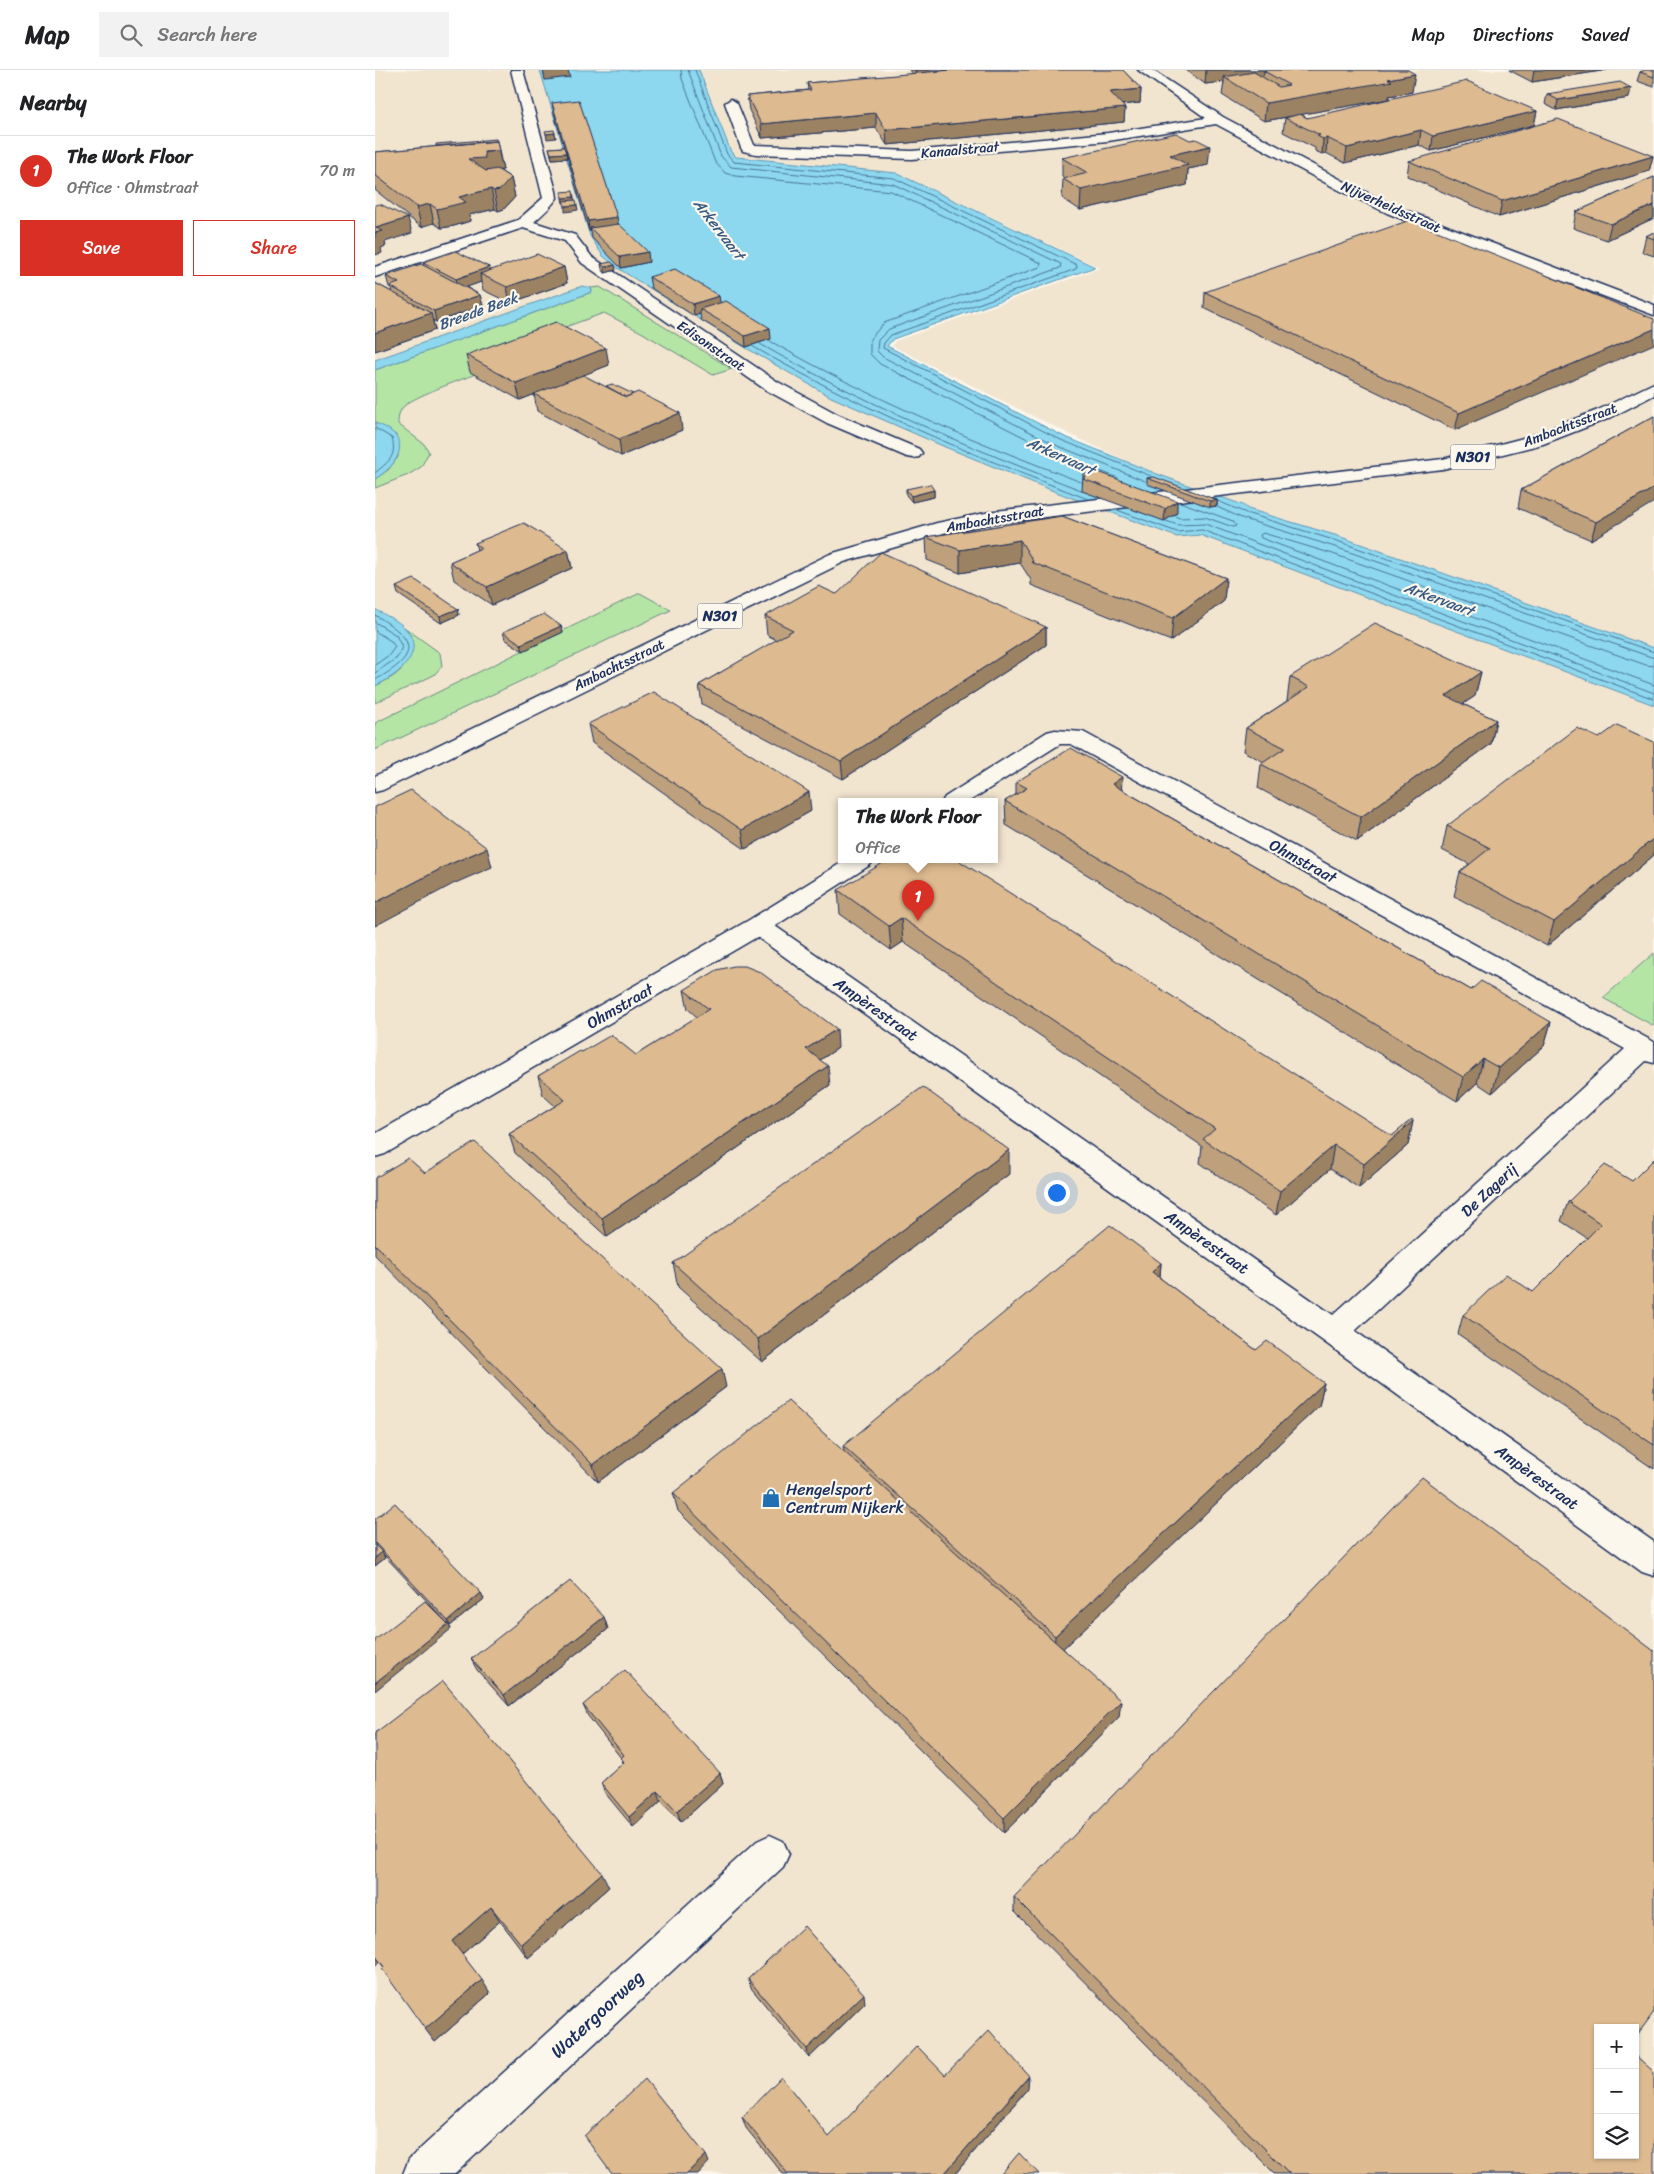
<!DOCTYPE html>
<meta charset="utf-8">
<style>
body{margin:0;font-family:Sriracha,sans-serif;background:#f2f2f2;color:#202124}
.controls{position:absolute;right:15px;bottom:15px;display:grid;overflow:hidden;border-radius:0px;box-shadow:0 1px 4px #0004}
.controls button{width:45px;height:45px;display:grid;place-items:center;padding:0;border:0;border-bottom:1px solid #e0e0e0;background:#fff;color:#202124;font:25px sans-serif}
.you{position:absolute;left:681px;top:1122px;width:18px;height:18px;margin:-12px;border:4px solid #fff;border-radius:50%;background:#1a73e8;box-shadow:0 0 0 8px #1a73e833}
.badge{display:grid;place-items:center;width:32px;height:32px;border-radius:50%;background:#d93025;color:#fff;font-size:16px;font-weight:700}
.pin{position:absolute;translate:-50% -41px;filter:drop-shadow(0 1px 2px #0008)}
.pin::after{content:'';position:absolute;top:26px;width:18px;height:15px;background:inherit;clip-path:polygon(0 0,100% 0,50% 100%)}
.popup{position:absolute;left:463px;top:728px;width:160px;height:65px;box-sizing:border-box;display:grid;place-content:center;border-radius:0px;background:#fff;filter:drop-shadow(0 1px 4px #0005);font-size:16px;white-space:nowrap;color:#757577}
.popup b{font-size:19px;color:#202124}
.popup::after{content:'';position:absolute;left:50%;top:100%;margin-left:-10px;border:10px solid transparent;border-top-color:#fff}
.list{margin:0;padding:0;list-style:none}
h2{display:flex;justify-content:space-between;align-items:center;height:65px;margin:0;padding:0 20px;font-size:21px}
h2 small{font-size:16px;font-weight:400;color:#757577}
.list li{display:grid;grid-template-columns:32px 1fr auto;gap:15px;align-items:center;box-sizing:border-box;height:70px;padding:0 20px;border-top:1px solid #e0e0e0}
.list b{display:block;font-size:19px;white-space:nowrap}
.list p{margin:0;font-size:16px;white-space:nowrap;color:#757577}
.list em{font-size:16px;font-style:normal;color:#757577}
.actions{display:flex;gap:10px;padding:15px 20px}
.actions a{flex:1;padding:11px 0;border:1px solid #d93025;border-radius:0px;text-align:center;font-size:18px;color:#d93025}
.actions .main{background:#d93025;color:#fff}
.icon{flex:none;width:28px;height:28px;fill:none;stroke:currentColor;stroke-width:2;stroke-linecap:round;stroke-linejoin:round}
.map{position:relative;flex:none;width:1279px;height:2104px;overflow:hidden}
header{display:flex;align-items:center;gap:30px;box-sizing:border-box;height:70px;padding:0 25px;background:#fff;border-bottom:1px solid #e0e0e0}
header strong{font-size:24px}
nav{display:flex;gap:28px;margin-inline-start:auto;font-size:18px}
.search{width:350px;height:45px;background:#f2f2f2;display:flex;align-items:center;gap:12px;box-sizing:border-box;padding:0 18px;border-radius:0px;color:#757577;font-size:19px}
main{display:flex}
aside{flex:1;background:#fff}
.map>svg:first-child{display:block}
.built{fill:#f2e5d0;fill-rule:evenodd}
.green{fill:#b4e5a5;stroke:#688a82}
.water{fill:#8dd8ee;stroke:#5f94b4}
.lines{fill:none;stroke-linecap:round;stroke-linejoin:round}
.shore{stroke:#497398;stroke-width:1}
.minor-casing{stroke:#1b2f5e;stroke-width:3}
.major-casing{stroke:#1b2f5e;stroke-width:3}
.minor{fill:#fbf7ec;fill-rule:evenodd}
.major{fill:#fbf7ec;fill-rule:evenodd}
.wall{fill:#bea07b;stroke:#1b2f5e}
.shaded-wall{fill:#9b8264;stroke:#1b2f5e}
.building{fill:#ddba8f;stroke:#1b2f5e}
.labels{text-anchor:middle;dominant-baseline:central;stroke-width:4.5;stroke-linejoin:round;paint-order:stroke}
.far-street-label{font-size:14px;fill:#1b2f5e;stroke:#fbf7ec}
.far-water-label{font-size:15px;font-style:italic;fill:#385982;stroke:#fbf7ec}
.shield{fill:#fbf7ec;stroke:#5e6b89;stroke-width:1}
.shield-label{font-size:15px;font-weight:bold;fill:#1b2f5e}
.street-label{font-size:16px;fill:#1b2f5e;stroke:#fbf7ec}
.poi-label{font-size:16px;fill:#1b2f5e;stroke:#fbf7ec;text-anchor:start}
.near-street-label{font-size:19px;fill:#1b2f5e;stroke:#fbf7ec}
</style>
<header>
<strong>Map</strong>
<div class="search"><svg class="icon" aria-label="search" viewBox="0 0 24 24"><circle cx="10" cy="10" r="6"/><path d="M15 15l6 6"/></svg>Search here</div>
<nav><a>Map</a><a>Directions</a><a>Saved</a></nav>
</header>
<main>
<aside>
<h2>Nearby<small></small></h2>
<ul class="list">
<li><span class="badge">1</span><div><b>The Work Floor</b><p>Office · Ohmstraat</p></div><em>70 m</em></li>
</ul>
<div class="actions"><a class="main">Save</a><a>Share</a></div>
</aside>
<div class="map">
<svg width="1279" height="2104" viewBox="0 0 1279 2104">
<rect width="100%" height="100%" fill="#fbf7ec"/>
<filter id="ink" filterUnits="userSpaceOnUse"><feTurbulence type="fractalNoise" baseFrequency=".02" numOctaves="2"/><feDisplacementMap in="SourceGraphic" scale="10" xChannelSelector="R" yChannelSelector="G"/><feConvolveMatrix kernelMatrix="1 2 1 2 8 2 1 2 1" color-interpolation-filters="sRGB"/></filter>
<g filter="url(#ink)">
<path class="built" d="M0 0H201L269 198 794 411 688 361 517 276 520 271 725 198 521 103 361 87 356 82 324 0H1279V589L835 425 836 457 1279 623V2104H0ZM467 732H619V790H467ZM1223 1958H1260V2085H1223Z"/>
<path class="green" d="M225 217 357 299 338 305 266 262 229 243 96 291 111 300C92 308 43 324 29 336 24 341 23 348 23 354L49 374 54 382 46 397 33 405 0 418V409L13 400 23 387 21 365 0 353V300L217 222 216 218Z
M265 523 296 540 0 680V653Z
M29 557 65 583 67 596 59 605 0 633V616C30 602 32 597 36 566Z
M1279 883V956L1228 928Z"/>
<path class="water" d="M165 0H324L356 82 361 87 521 103 720 197 518 269 512 276 688 366 782 404 868 435 873 439 963 466 1279 578V635L825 465 802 467 681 422 570 377 456 327 366 275 244 199 228 186 215 166Z
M207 216 216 218 217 222 0 300V290Z
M0 353C37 365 28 392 0 409Z
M0 539C9 545 23 550 30 558 53 583 22 606 0 616Z"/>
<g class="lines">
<path class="shore" d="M306 0 307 9 340 92 350 103 360 106 516 121 666 193 665 197 509 253 495 269V284L505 294 680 383 743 408
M313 0 346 86 356 97 518 114 686 194 685 198 514 259 503 270 502 281 508 287 683 376 770 411
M320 0 352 84 359 92 519 108 702 195 701 199 516 265 509 273 508 278 686 370 776 406
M395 271C494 328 599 371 706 412
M385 274C488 333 595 378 706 420
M377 276C484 338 597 385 713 429
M0 358 17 368C22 387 14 391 0 403
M843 431 871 443 962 471 1279 582
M842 437 869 449 960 477 1279 588
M742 440 802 462 827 460 1279 629
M799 446 805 448 830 447 858 457 861 456 858 451 805 432
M791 451 803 455 830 454 1279 623
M0 545C42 570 46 585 0 610
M0 552 21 565 27 577 22 588 0 603
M0 561 16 571 20 577 14 585 0 595
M1279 596 1271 595 958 484 888 463 885 465 886 468 1279 615"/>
<g class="minor-casing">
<path id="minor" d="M136 0H148L181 121 182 128C175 138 168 144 159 152L200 165 217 187 403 312 464 345 544 379 547 383 544 387 538 388 532 387 452 353 391 320 207 193 190 171 148 158 0 207V197L143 150 168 128Z
M763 0H777L848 47 974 114 1022 137 1279 235V245L1110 182 1012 143 964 120 841 54 733 71 537 89 381 84 368 81 366 78 350 33 356 29 362 33 379 75 537 81 733 63 831 48Z
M680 660 708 662 1279 972V993L1271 991 980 1261 1279 1472V1506L1267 1502 948 1271 382 867 10 1084 0 1087V1064L374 850 471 790H499L495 795 400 856 958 1245 1250 979 696 674H685L593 732H567L570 727 672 662Z
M395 1765 408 1771 414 1784 408 1797 80 2104H28L34 2089 382 1771Z"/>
</g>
<g class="major-casing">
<path id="major" d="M1279 313V325L1235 348 1168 374 1068 399 620 453 572 462 469 492 8 720 0 722V706L455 484 562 453 620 441 1068 389 1156 366 1223 340Z"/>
</g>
<use href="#minor" class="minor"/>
<use href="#major" class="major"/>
</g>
<path class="wall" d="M534 0H748L766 19 765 33 747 35 750 38 749 52 512 75 501 58 387 68 374 40 372 26 433 20 432 13 537 4Z
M811 0H1033L1037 22 1014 26V29L926 44 932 48 1162 41 1159 55 1056 81 1044 75 970 93 951 83 947 84 940 81V78L908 62 910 48 918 46 889 51 847 25 849 12 830 14Z
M1134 0H1232L1157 12Z
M1279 0V17L1262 11 1265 2Z
M1172 24 1254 28 1181 40 1170 34Z
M177 33 243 155 274 192 246 198 217 168 216 161H214L190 79 192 88 177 89 174 78 189 77 179 43Z
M122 71 128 100H124L136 108 140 127 129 139 123 141 120 139 94 145 95 151 79 156 66 158 59 153 46 157 0 120V82Z
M1278 86 1274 101 1124 147 1032 106 1034 91Z
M687 88 833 95 813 99 812 115 705 140 687 128 688 109H689L687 107Z
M1279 107V148L1232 170 1198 158 1201 142Z
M1279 162V186L1267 182 1271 166Z
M48 192 114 197 115 200 189 197 192 213 135 233 108 220 106 212 91 217 105 225 108 236 61 252 58 250 60 260 0 281V213L17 222 16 218 14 217 11 206 49 196Z
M226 194 241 200 230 203 227 199Z
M274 207 345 233 396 269 371 277 326 250 325 244 319 246 276 218Z
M830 222 1279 249 1080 360 829 238Z
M91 285 234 295 208 305 307 360 246 386 162 341 159 324 165 322 145 330 95 302Z
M1279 346 1216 470 1143 438 1146 420Z
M708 405 802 443 789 451 707 421Z
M772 408 842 430V436L835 437 772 414Z
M531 419 559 420V427L537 432 531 425Z
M687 446 851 508 849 531 796 571 656 515V510L645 493 585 503 552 490 551 467Z
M100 473 193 480 197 498 117 535 79 510 75 492 102 480Z
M21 517 83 539 84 545 66 553 23 524Z
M461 524 671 557V575L468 709 327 634 324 615 402 570 392 565 390 546Z
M186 556 188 562 148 581 130 569 128 562Z
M1106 602 1100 626 1088 634 1121 650 1116 674 982 771 883 718 886 694 889 692 868 681 871 658 912 631 915 607Z
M213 654 436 741 370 779 217 673Z
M1224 668 1279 672V785L1172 876 1079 826 1085 802 1094 794 1067 780 1072 756Z
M641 712 746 719 1096 920 1176 952 1169 976 1117 1023 1102 1013 1082 1031 631 755 630 731 641 725Z
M463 820 1017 1066 1038 1051 1033 1075 984 1118 955 1099 901 1145 825 1093 827 1076 528 872 516 880 465 844Z
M309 920 463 978 445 990 455 1015 232 1167 140 1083 134 1064 180 1036 168 1025 163 1006 207 982 261 985 322 947 313 939Z
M1279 1089V1399L1083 1264 1088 1245 1158 1222 1212 1168 1186 1151 1193 1132 1257 1111Z
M50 1103 351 1317 223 1412 0 1185V1108Z
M634 1104 387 1292 303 1217 298 1193Z
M786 1193 785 1208 881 1280 949 1313 944 1336 688 1578 744 1647 629 1763 303 1441 298 1423 469 1381 468 1376Z
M0 1449 106 1523 109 1529 75 1556 73 1554 76 1559 72 1553 9 1485 10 1488 0 1496Z
M229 1547 233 1559 134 1636 102 1600 96 1589Z
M208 1635 345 1703 348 1714 306 1752 286 1731 258 1757 230 1723 226 1713 248 1693 246 1688 213 1646Z
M0 1663 234 1817 153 1888 125 1851 87 1884 115 1923 60 1972 5 1892Z
M639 1827 1223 1958 1279 2104H900L639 1841Z
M373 1909 490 1933 434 1988 376 1918Z
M570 2005 653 2018 580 2104H408L371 2058 367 2047 454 2067Z"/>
<path class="shaded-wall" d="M168 0H193L195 7 170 10Z
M540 0H635L540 8Z
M831 0H923L889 1 888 6 855 11 849 7V12L830 14Z
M1159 0H1232L1157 12Z
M1040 4 1037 22 1014 26V29L889 51 891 33 1013 9Z
M1256 18 1254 28 1181 40 1183 30Z
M766 19 765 33 735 36V22Z
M750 38 749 52 512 75 511 60Z
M1162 41 1159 55 1056 81 1058 66Z
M501 43V58L387 68 386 54Z
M1046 60 1044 75 970 93 972 78Z
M180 63 181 68 172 69 171 64Z
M952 68 951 83 947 84 948 69Z
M835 76 833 95 813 99 812 115 705 140 706 120 795 85Z
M123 79 128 100 113 101 65 95Z
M191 83 192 88 177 89 176 84Z
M1278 86 1274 101 1124 147 1127 131Z
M136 108 140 127 129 139 123 141 119 121Z
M116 119 120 139 94 145 95 151 79 156 66 158 62 139 84 127Z
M199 127 200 132 188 133 187 128Z
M55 134 59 153 46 157 42 137Z
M202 135 203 140 190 142V136Z
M1279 135V148L1232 170 1236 154Z
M242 147 244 158H215L216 161H214L213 151Z
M33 148 37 163 10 172 11 176 6 178 7 183 0 185V163L1 158Z
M273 182 274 192 246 198 245 187Z
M240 195 241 200 230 203V197Z
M114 197 117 208 105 204 106 212 84 220 81 209Z
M189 197 192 213 135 233 132 217Z
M105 225 108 236 61 252 59 241Z
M344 226 346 237 325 239V244L319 246 318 234Z
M56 243 60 260 0 281V263Z
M395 258 396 269 371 277 370 266Z
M1279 259V274L1080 360 1084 343Z
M231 278 234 295 145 330 141 313Z
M305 343 307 360 246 386 244 369Z
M1279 418V432L1216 470 1221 452Z
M559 420V427L537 432 536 426Z
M842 430V436L835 437V431Z
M802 431V443L789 451 790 439Z
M645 470V493L585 503V480Z
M193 480 197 498 117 535 112 517Z
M851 508 849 531 796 571 798 548Z
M83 539 84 545 66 553 65 546Z
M186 556 188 562 148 581 146 574Z
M671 557V575L468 709 466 691Z
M1106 602 1100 626 1066 649 1071 626Z
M1121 650 1116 674 982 771 986 747Z
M747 707 746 731 737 714Z
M434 722 436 741 370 779 367 760Z
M1279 768V785L1172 876 1179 852Z
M112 778 117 797 78 814 0 856V833L73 795Z
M526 848 528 872 516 880 514 856Z
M1176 952 1169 976 1117 1023 1124 998Z
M462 959 463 978 433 998 431 979Z
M1108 989 1102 1013 1082 1031 1088 1007Z
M453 996 455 1015 232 1167 227 1148Z
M1038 1051 1033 1075 984 1118 989 1094Z
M959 1075 955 1099 901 1145 905 1121Z
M634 1080V1104L387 1292 383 1269Z
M786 1193 784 1217 777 1202Z
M347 1299 351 1317 223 1412 218 1395Z
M949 1313 944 1336 679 1587 680 1566Z
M7 1482 10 1488 0 1496V1488Z
M106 1523 109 1529 75 1556 73 1551Z
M229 1547 233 1559 134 1636 129 1625Z
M73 1554 76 1559 0 1621V1613Z
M746 1631 744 1647 629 1763V1748Z
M345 1703 348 1714 306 1752 302 1741Z
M283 1721 286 1731 258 1757 254 1747Z
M227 1803 234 1817 153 1888 146 1874Z
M116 1837 125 1851 86 1885 77 1871Z
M0 1885 5 1892 0 1896Z
M107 1910 115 1923 60 1972 50 1959Z
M489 1924 490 1933 434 1988 432 1979Z
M654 2006 653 2018 580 2104H569Z
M331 2085 334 2092 323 2104H311Z"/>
<path class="building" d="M576 0H748L766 19 735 22 750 38 511 60 501 43 386 54 372 26 436 20 432 13Z
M893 0H1033L1040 4 1013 9 1017 11 891 33 849 7 879 2 904 17 914 15 889 1Z
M1270 0H1279V7L1265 2Z
M1092 11 1162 41 1058 66 1046 60 972 78 952 68 948 69 942 66 945 65 910 48 925 44 932 48Z
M1245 12 1256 18 1183 30 1172 24Z
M204 30 242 147 213 151 177 33Z
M1183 49 1278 86 1127 131 1034 91Z
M179 60 180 63 171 64 170 61Z
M801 63 815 70 821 69 835 76 795 85 813 95 706 120 688 109 713 103 687 88Z
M121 69 122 71 61 76V74Z
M122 71 124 81 109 82 110 88 93 89 111 101 122 99 136 108 125 120 119 121 116 119 84 127 91 132 75 136 62 139 55 134 42 137 0 105V82Z
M189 77 191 83 176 84 174 78Z
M1279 107V135L1236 154 1201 142Z
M198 121 199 127 187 128 186 122Z
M201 130 202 135 190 136 188 131Z
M5 134 33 148 1 158 7 161 0 163V135Z
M1035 150 1279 249V259L1084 343 830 222Z
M244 154 273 182 245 187 215 158Z
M1279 162V169L1271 166Z
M80 181 114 197 81 209 48 192Z
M162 184 189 197 132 217 105 204Z
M236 192 240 195 230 197 226 194Z
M46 194 105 225 59 241 15 216 24 213 11 206Z
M300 199 344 226 318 234 274 207Z
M0 213 56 243 0 263Z
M351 231 395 258 370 266 325 239Z
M181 252 231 278 141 313 91 285Z
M208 305 251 327 263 322 305 343 244 369 159 324Z
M237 314 258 324 251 327 231 316Z
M1279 346V418L1221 452 1146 420Z
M718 400 802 431 790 439 708 409 711 407 708 405Z
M779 407 842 430 835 431 772 408Z
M555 414 559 420 536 426 531 419Z
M687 446 851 508 798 548 656 492 658 491 645 470 585 480 551 467Z
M149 453 193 480 112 517 75 492 106 478 100 473Z
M506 482 671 557 466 691 324 615 418 560 390 546 444 516 461 524 463 523Z
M39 509 83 539 65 546 21 517Z
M169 544 186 556 146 574 128 562Z
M1000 553 1106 602 1071 626 1121 650 986 747 886 694 910 678 871 658 934 617 915 607Z
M279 622 434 722 367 760 213 654Z
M1242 655 1279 672V768L1179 852 1085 802 1115 778 1072 756 1202 658 1224 668Z
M696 678 747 707 737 714 1096 920 1106 911 1176 952 1124 998 1108 989 1088 1007 630 731 652 718 641 712Z
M36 720 112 778 73 795 0 833V737Z
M513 790H583L1017 1066 1037 1049 1038 1051 989 1094 959 1075 905 1121 828 1069 840 1059 526 848 514 856 463 820Z
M359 896H370L385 902 462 959 431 979 453 996 227 1148 134 1064 190 1030 163 1006 205 981 207 982 236 965 261 985 334 939 309 920 342 900Z
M548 1017 634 1080 383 1269 298 1193Z
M100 1072 347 1299 218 1395 0 1174V1108L33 1088 50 1103Z
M1279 1089V1375L1088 1245 1131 1204 1158 1222 1226 1154 1193 1132 1230 1095 1257 1111Z
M735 1155 786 1193 777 1202 881 1280 892 1271 949 1313 680 1566 468 1376Z
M413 1331 746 1631 629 1748 298 1423Z
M1047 1407 1279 1581V1942L1260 1968V1958H1223V2085H1260V1985L1279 2002V2104H915L639 1827Z
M20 1433 106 1523 73 1551 0 1473V1449Z
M0 1475 7 1482 0 1488Z
M195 1511 229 1547 129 1625 96 1589Z
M50 1531 73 1554 0 1613V1570Z
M250 1600 345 1703 302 1741 283 1721 254 1747 226 1713 249 1692 246 1688 249 1685 208 1635Z
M68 1611 227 1803 146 1874 116 1837 77 1871 107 1910 50 1959 7 1899 9 1897 0 1885V1663Z
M429 1856 489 1924 432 1979 373 1909Z
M614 1960 654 2006 569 2104H413L367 2047 406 2007 454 2067 542 1976 570 2005Z
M270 2009 331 2085 311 2104H237L209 2066Z
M644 2083 664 2104H626Z"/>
</g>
<defs>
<g id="shop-bare" transform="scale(1.5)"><path d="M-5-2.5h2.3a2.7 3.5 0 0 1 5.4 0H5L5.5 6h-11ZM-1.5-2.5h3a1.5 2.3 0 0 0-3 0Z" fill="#1f6fb2" stroke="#fbf7ec" stroke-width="2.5" paint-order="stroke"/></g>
</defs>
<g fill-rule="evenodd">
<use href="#shop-bare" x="396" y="1428"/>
</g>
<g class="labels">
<g class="far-street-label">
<text transform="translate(585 80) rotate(-5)">Kanaalstraat</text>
<text transform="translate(1016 137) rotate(24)">Nijverheidsstraat</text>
<text transform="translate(336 276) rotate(34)">Edisonstraat</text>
<text transform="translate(1195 355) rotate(-21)">Ambachtsstraat</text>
<text transform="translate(620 449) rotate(-10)">Ambachtsstraat</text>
<text transform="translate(244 595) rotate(-26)">Ambachtsstraat</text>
</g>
<g class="far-water-label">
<text transform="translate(344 159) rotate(52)">Arkervaart</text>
<text transform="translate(103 241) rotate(-20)">Breede Beek</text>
<text transform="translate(686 386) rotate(24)">Arkervaart</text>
<text transform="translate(1064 529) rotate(20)">Arkervaart</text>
</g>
<g class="shield">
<rect x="1075.5" y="374.5" width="45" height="25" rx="4"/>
<rect x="322.5" y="533.5" width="45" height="25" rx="4"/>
</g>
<g class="shield-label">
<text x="1098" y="387">N301</text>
<text x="345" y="546">N301</text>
</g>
<g class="street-label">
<text transform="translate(928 791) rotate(29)">Ohmstraat</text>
<text transform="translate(245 936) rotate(-30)">Ohmstraat</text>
<text transform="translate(501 939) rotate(35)">Ampèrestraat</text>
<text transform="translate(1114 1120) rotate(-43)">De Zagerij</text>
<text transform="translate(832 1172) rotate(35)">Ampèrestraat</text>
<text transform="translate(1162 1407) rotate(36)">Ampèrestraat</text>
</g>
<g class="poi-label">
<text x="411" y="1419">Hengelsport<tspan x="411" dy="18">Centrum Nijkerk</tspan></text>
</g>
<g class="near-street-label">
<text transform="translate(222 1944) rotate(-43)">Watergoorweg</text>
</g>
</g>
</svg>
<div class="controls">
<button>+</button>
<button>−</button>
<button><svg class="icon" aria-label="layers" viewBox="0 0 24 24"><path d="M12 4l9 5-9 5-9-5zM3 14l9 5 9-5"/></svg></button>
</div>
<div class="you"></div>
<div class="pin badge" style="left:543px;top:851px">1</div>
<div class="popup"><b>The Work Floor</b>Office</div>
</div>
</main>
